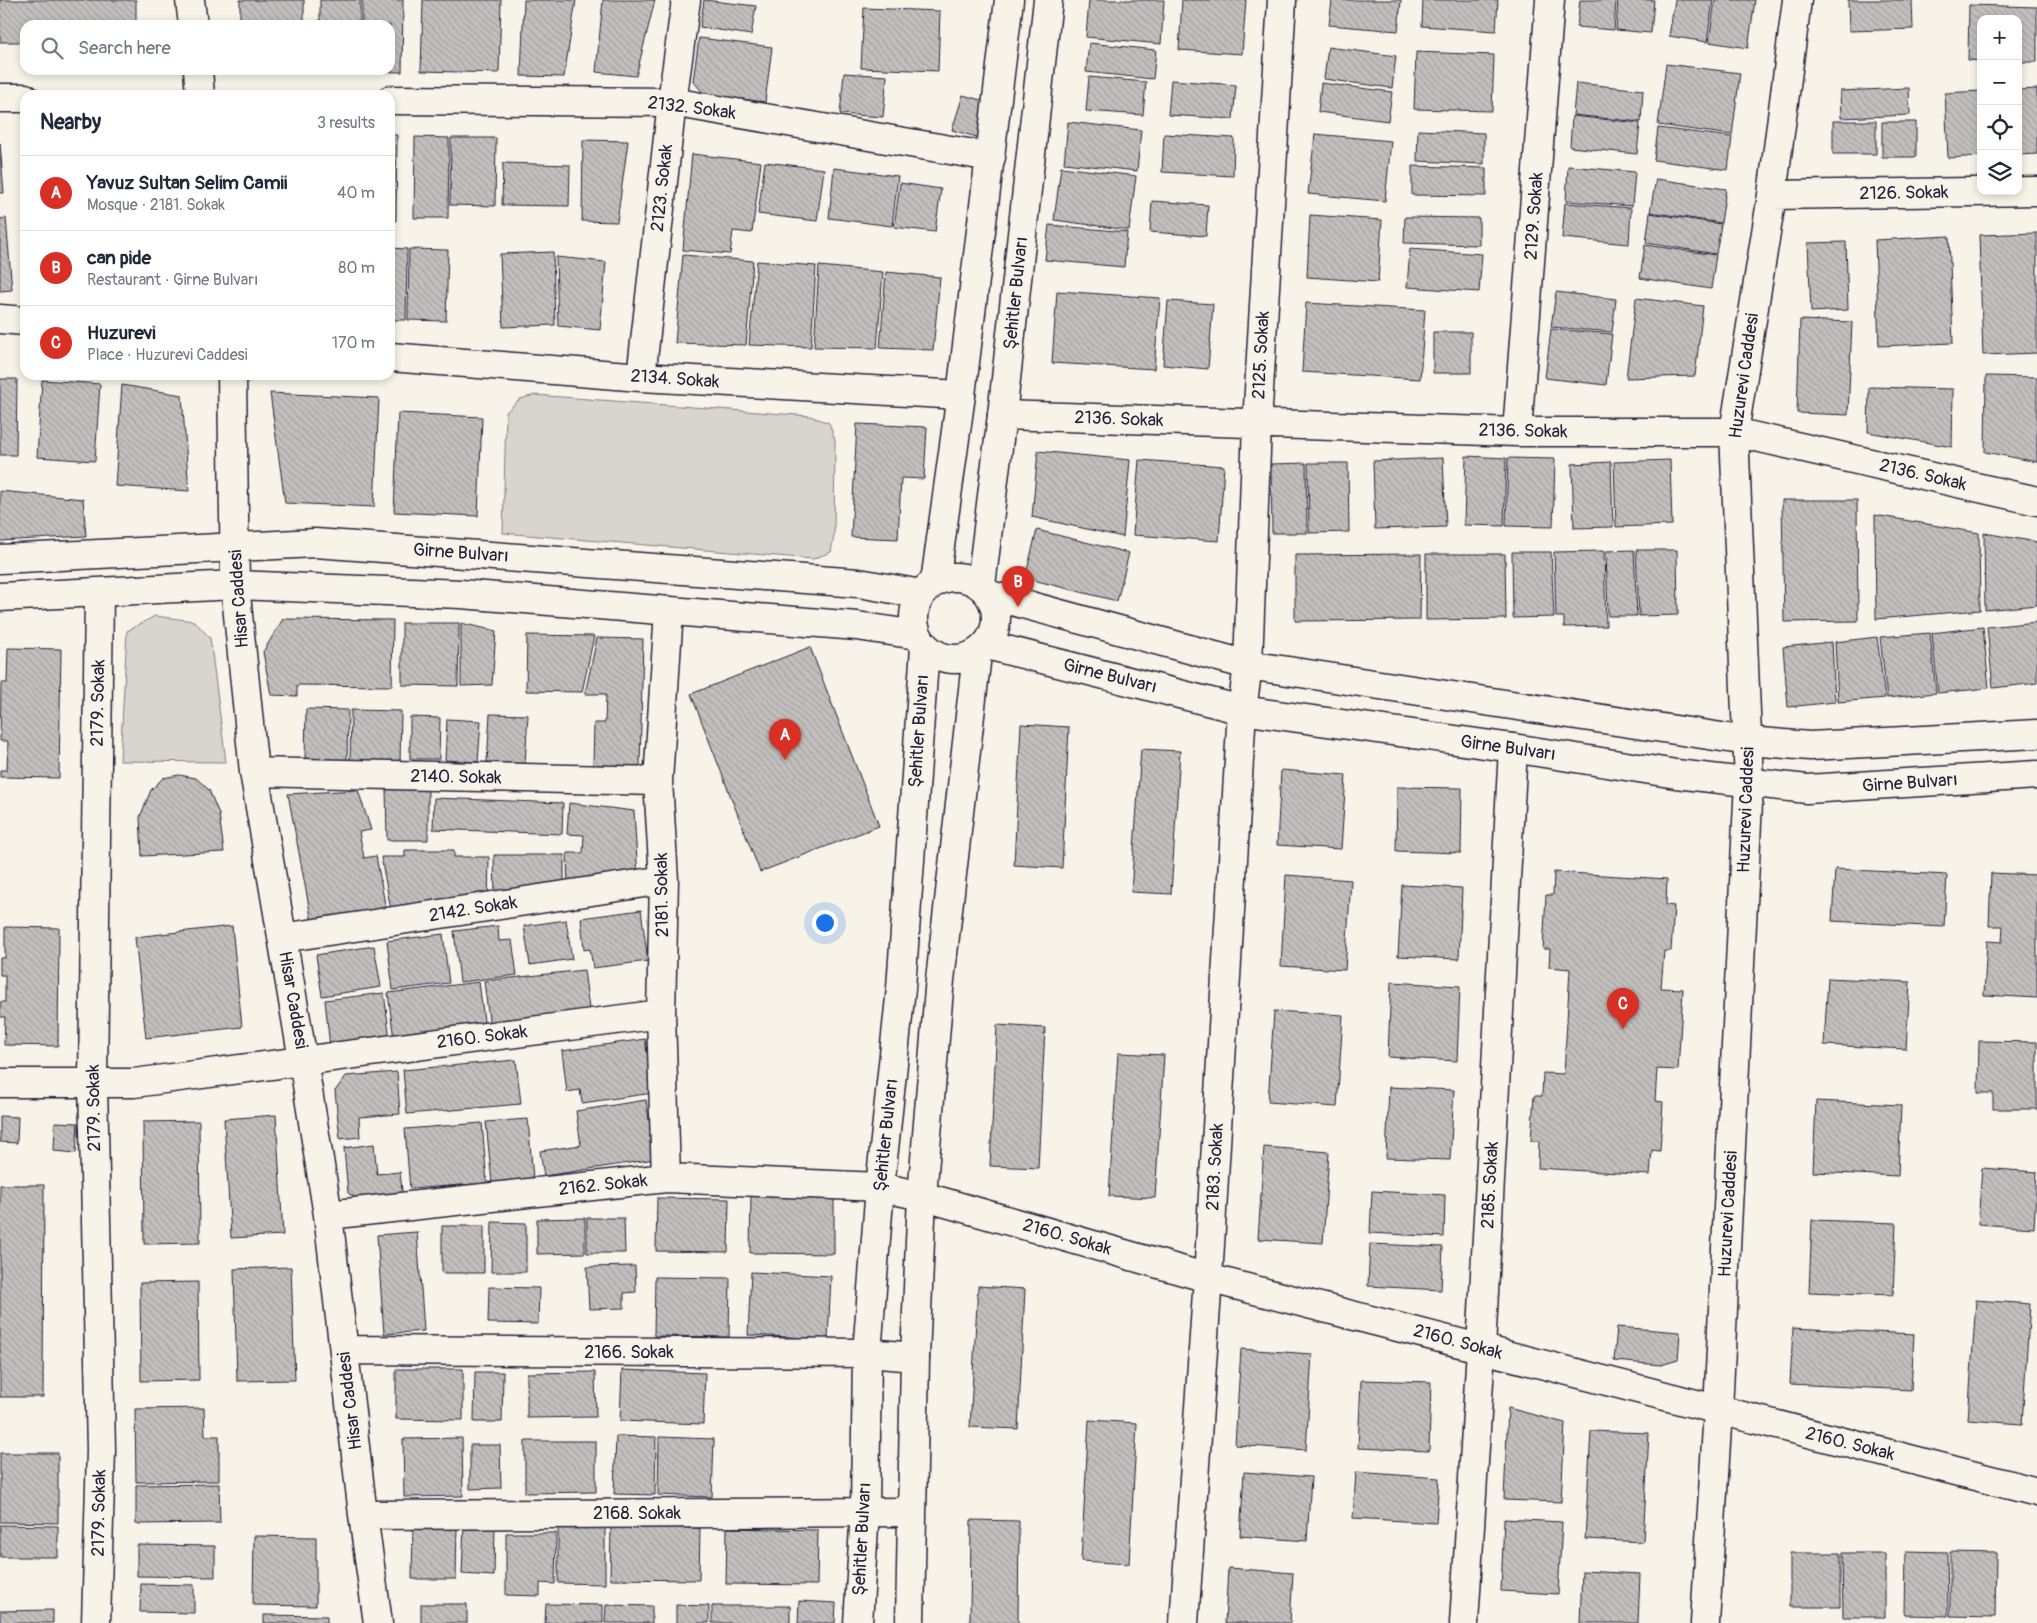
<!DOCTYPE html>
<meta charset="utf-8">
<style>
body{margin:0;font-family:Pangolin,sans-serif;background:#f2f2f3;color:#1f2937}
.controls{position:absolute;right:15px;top:15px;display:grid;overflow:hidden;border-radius:10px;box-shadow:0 2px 8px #0003}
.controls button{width:45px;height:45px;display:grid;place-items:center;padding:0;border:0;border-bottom:1px solid #e0e1e3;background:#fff;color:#1f2937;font:25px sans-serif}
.you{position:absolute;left:824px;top:922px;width:18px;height:18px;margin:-12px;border:4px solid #fff;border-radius:50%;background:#1a73e8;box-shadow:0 0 0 8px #1a73e833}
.badge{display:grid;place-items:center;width:32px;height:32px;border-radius:50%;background:#d93025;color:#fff;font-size:16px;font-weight:700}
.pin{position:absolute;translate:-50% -41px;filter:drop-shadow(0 1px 2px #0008)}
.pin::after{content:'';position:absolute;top:26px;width:18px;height:15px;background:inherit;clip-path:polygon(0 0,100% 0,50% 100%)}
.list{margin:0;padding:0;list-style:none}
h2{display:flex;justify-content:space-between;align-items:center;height:65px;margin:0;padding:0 20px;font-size:21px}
h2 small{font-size:16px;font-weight:400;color:#747a83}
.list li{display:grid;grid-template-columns:32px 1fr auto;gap:15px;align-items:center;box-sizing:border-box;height:75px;padding:0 20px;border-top:1px solid #e0e1e3}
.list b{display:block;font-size:19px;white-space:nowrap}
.list p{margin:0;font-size:16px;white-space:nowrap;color:#747a83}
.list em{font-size:16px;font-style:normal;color:#747a83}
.icon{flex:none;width:28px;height:28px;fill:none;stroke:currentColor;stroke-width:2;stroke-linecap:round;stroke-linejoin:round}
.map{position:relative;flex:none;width:2037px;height:1623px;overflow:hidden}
.search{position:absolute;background:#fff;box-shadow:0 2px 8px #0003;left:20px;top:20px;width:375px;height:55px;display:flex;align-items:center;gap:12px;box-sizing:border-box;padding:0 18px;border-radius:15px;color:#747a83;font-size:19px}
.panel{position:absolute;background:#fff;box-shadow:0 2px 8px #0003;left:20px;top:90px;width:375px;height:290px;border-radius:15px}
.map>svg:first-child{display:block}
.grass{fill:#d8d5cf;stroke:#7d7c85}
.building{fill:url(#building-back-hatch);stroke:#22223b}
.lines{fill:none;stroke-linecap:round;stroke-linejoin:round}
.minor-casing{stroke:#22223b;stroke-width:31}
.major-casing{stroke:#22223b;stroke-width:31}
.minor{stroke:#f7f3e8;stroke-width:28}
.major{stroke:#f7f3e8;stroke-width:28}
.labels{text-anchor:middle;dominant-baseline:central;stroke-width:5;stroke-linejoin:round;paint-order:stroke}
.street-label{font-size:18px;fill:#22223b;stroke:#f7f3e8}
</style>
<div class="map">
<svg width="2037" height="1623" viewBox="0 0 2037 1623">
<defs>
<pattern id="building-back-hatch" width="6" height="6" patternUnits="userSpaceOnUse" patternTransform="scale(1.25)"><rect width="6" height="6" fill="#c2bfbd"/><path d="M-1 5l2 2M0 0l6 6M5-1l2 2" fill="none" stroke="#a6a4a3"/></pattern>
</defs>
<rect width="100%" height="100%" fill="#f7f3e8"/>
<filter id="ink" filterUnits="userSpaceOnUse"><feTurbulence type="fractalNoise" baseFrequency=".02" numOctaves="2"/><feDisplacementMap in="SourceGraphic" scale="10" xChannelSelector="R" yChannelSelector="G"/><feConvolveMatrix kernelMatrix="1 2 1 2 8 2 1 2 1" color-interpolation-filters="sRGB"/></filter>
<g filter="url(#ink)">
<path class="grass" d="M535 395 810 416 829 423 835 440 834 536 831 552 813 559 503 533 506 412 520 399Z
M155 616 194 621 210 638 226 762 120 761 127 631Z"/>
<path class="building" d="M0 0H136V25H25V42H0Z
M240 0H304V25H240Z
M320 0H360V25H320Z
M362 0H403L402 72 361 71 390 70V25H362Z
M423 0H501L499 73 421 71Z
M524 0H576L564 77 521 76Z
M603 0H655L636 76 596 72Z
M704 0 756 6 751 35 700 27Z
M1089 0H1164L1161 44 1086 37Z
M1182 0H1246L1242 54 1179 50Z
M1332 0H1401L1398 31 1329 25Z
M1423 0H1498L1496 31 1422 26Z
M1580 0H1616L1614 30 1577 27Z
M1618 0H1654L1651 33 1616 30Z
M1675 0H1713L1707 42 1669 36Z
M1715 0H1755L1748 48 1709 42Z
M1848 0H1912L1913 29 1849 31Z
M1969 5 2037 7V62H2018V19H1981V61L1968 60Z
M864 8 940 11 938 71 861 68Z
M699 38 772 47 765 102 704 94 693 81Z
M1089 43 1156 50 1153 79 1086 72Z
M1328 47 1396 56 1392 88 1324 79Z
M1416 52 1494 55 1492 111 1414 109Z
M1666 64 1740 73 1732 135 1658 125Z
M319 70H359V71Z
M844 73 887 76 883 117 840 114Z
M1089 77 1146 82 1143 115 1086 111Z
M1171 80 1236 85 1233 119 1168 115Z
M1321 83 1392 92 1388 121 1318 112Z
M1576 83 1643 90 1641 122 1573 115Z
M1909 88 1910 115 1841 118 1840 91Z
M2037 89V154L2018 155V90Z
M1981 91V156L1948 158 1945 93Z
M963 95 991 103 980 138 952 130Z
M1572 116 1640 123 1637 154 1570 147Z
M1833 121H1876V154H1833Z
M1068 122 1141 130 1137 171 1064 163Z
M1882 122H1916V157H1882Z
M1658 128 1732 137 1728 170 1654 160Z
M1418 130 1484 133V164L1417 161Z
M1164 134 1234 138 1233 176 1162 172Z
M1315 134 1391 141 1385 201 1308 194Z
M390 135H397L396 221H390Z
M21 137H25V178Z
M415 137 449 138 448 218H414Z
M451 138H496L495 206 450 205Z
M583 140 628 141 617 222 582 221Z
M0 143 4 193H0Z
M692 154 761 162 752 233 733 231 730 254 683 250Z
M765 162 824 169 817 221 758 214Z
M503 163 570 165 569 206 502 205Z
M1412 166 1486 168V196L1412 195Z
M1568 166 1635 172 1632 206 1566 201Z
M1061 167 1136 176 1129 230 1054 220Z
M834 168 898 176 892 226 829 218Z
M1656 179 1726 189 1721 223 1650 212Z
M900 183 941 189 935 232 894 227Z
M1152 201 1208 205 1206 236 1150 232Z
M1565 203 1631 208 1629 244 1562 238Z
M1650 213 1721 224 1716 254 1646 243Z
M1310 215 1382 220 1378 282 1307 277Z
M1405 217 1479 218V245L1404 243Z
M6 218 12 290 0 291V219Z
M1049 225 1127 232 1124 267 1045 260Z
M2037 233V353L1983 355 1979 235Z
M1949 236 1953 343 1879 346 1875 240Z
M1846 242 1848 310 1811 312 1808 243Z
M1645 245 1716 255 1711 289 1640 278Z
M390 248 407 249 406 320H390Z
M409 249 448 250 446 321 408 320Z
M1410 249 1482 254 1479 292 1407 287Z
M553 252 555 325 503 327 500 254Z
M683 255 753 261 746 345 675 343Z
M556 257 606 262 600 330 558 326Z
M757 261 816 266 811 347 749 345Z
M819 266 883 272 877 348 814 347Z
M886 272 940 277 933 350 880 348Z
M1057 291 1160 298 1154 369 1052 363Z
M1556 292 1616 299 1612 332 1551 327Z
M1636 298 1703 306 1695 376 1626 378Z
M1168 301 1213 304 1208 369 1163 365Z
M1306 303 1425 310 1420 379 1302 372Z
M1800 320 1852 322 1848 415 1797 413Z
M1551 329 1612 334 1606 385 1545 378Z
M1433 332H1471V373H1433Z
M1986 376 2037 377V462L1985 452Z
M0 379H17L16 455H0Z
M42 380 100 384 95 461 37 457Z
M122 385 182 395 189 491 115 486Z
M1869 387 1953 389 1952 447 1868 432Z
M270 393 379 398 374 507 285 503Z
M398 413 482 417 478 516 394 512Z
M857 424 927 427 924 479 901 478 898 539 851 537Z
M1038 451 1130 460 1123 537 1032 517Z
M1466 456 1506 458 1504 526 1464 525Z
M1443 458 1446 527 1375 529 1373 461Z
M1508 458 1555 459 1553 527 1506 526Z
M1139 460 1224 466 1219 541 1133 535Z
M1670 460 1672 525 1616 527 1614 462Z
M1611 462 1613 527 1574 528 1572 464Z
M1306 463 1307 533H1272L1271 464Z
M1308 463H1348L1349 532 1309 533Z
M0 491 83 499 86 536 0 541Z
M1782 500H1857L1858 621 1784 622Z
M1875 515 1979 533 1980 610 1876 619Z
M1037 530 1129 553 1117 601 1025 578Z
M1984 533 2037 542V605L1985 610Z
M1634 550 1637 616H1608L1606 551Z
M1636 550H1677L1678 615 1639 616Z
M1604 551 1606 626 1564 627V617H1556L1554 552Z
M1512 552H1551L1554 617 1513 618Z
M1421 554 1420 620 1295 621V555Z
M1426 554H1505L1506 619 1426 620Z
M283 619 393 620 392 686 297 685V696L271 695 263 652Z
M2037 622V683L1993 688 1987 627Z
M402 623H459L458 686 402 685Z
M461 623 496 631 492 685 461 686Z
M1983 627 1989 688 1938 693 1932 633Z
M1930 633 1936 693 1887 698 1880 637Z
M527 635 594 636 582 692 526 691Z
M1877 637 1885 698 1838 702 1835 642Z
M597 638 643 639 640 767 593 766 594 723H605L606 694H585Z
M1832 642 1835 702 1788 707 1783 647Z
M810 647 879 826 760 872 691 694Z
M8 648 61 649 59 778 0 777V770H7L8 741H0L1 683H7Z
M306 709 348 710 347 762 305 761Z
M351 710 401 711 400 763 350 762Z
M490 714 528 715 525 764 487 762Z
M410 717 440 718 439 759H410Z
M447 719 481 721 478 762 445 760Z
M1021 724 1069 727 1062 868 1014 865Z
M1141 749 1180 751 1171 894 1131 892Z
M1281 770 1346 775 1341 849 1277 845Z
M179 775 196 778 209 790 219 814 224 852 142 856 140 817 151 790 163 778Z
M386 786H428V840H387Z
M1397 787 1462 788 1461 853 1396 851Z
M358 790 371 830 359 832 364 858 376 856 387 915 313 928 288 794Z
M434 798 563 803 562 834 433 829Z
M569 803 634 811 638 878 568 890 567 853H583L584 835 567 834Z
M405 850H454V857H489L488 900 391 910 381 857H405Z
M494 855H564V892L495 898Z
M1835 869 1947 875 1944 927 1832 921Z
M1554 872 1667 879 1666 905 1674 906 1671 951H1664L1661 988 1683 989 1678 1070 1657 1069 1655 1101 1663 1102 1660 1151 1652 1150 1650 1175 1538 1168 1539 1141H1531L1534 1096H1542L1543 1073 1564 1074 1570 969 1549 967 1550 949H1543L1546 895H1553Z
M1991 873 2037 875V998L1984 995 1987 941 2002 942 2003 926H1989Z
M1286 875 1351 880 1345 970 1281 966Z
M1402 885 1462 888 1459 959 1398 956Z
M641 910 648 961 593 968 590 949 584 950 581 918Z
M566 920 572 959 530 965 524 926Z
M232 926 242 1027 146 1038 135 937Z
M498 926 499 941 512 940 517 975 460 982 454 931Z
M5 927 59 928 58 1046 4 1045 5 1017H0V1002H5V975H0V958H5Z
M443 934 449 983 393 990 387 941Z
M374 946 381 987 322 996 316 955Z
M584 970 590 1016 490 1028 484 981Z
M1828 978 1910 982 1906 1049 1824 1045Z
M479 982 485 1029 394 1039 388 993Z
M1391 982 1460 986 1457 1061 1388 1057Z
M384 993 390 1040 330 1047 325 1000Z
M1274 1011 1343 1015 1337 1107 1268 1102Z
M997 1025 1045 1028 1038 1168 990 1166Z
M645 1039 653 1093 582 1103 580 1090 567 1092 562 1051Z
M1979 1041 2037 1042V1109H1993V1093H1978Z
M1118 1053 1164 1055 1155 1198 1109 1196Z
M516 1060 521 1104 407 1114 403 1070Z
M397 1072 400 1114 359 1117 360 1137 340 1139 335 1091 346 1076Z
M1389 1087 1454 1090 1450 1160 1386 1158Z
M646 1100 655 1159 544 1176 540 1151 581 1145 576 1111Z
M1816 1101 1901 1105 1898 1176 1813 1172Z
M276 1115 283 1235 231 1238 224 1119Z
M0 1116 18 1117 17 1143 0 1142Z
M528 1119 533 1179 492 1183 486 1122Z
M199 1121 200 1243 144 1244 143 1122Z
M55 1122 78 1123 76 1153 54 1151Z
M482 1123 487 1183 410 1189 405 1129Z
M374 1144 377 1174 400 1172 403 1200 365 1204 348 1193 344 1148Z
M1264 1147 1329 1152 1323 1243 1258 1239Z
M1982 1168 2037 1172 2034 1228 1978 1224Z
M0 1185H44L43 1397H0Z
M1372 1191 1445 1195 1444 1237 1370 1233Z
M751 1195 834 1196V1254L750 1253Z
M657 1198 729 1199 728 1252 656 1251Z
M585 1218V1253L537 1254V1219Z
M587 1218H624L625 1253H587Z
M1812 1220 1896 1223 1893 1295 1809 1292Z
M492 1222 526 1223V1272H491Z
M442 1226H484V1273H442Z
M417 1232 424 1331 384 1334 377 1235Z
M1370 1244 1443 1247 1441 1290 1368 1286Z
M635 1266 636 1292 624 1293V1308L589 1309 587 1267Z
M291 1267 295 1380 237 1381 234 1269Z
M751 1272 831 1276 828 1339 748 1335Z
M655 1277 730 1278 729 1337 654 1336Z
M198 1282 199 1380 141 1381 140 1283Z
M978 1286 1025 1289 1018 1429 970 1427Z
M489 1287 539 1288 538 1324 488 1323Z
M1976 1300 2030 1304 2022 1424 1968 1420Z
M1617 1327 1680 1332 1678 1360 1661 1365 1614 1361Z
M1793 1328 1914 1334 1911 1390 1790 1384Z
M1241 1349 1312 1354 1306 1450 1235 1445Z
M396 1369H463V1420L396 1419Z
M622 1370 705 1373 703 1424 620 1421Z
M475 1372H503L502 1422H474Z
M595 1372 596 1417 527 1418V1373Z
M1361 1380 1431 1382 1429 1451 1358 1448Z
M204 1408 205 1436H219V1481L136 1482 135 1409Z
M1508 1408 1565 1423 1561 1502 1504 1500Z
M1089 1420 1137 1423 1129 1564 1081 1561Z
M1591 1431 1649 1433 1643 1542 1585 1539Z
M616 1436 656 1437 655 1495 614 1494Z
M659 1437 714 1439 712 1497 658 1495Z
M462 1438 463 1496 404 1497 403 1439Z
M525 1441H596V1492L525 1493Z
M470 1445H500L501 1488 470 1489Z
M0 1453H58V1523L0 1522Z
M1244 1472 1311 1477 1307 1541 1240 1536Z
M1356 1472 1439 1478 1436 1523 1353 1518Z
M219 1484 220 1523 136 1524V1485Z
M1504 1519 1562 1522 1558 1594 1501 1591Z
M971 1520 1019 1521 1018 1623H970Z
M413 1523 457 1524 456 1579H412Z
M464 1524 495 1525 494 1576 462 1574Z
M0 1525 58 1526V1557H0Z
M558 1525H605V1584L558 1583Z
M611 1527 700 1528 699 1580 610 1579Z
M727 1528 818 1530 817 1585 726 1584Z
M506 1533H556L555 1584 540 1583V1596L506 1595Z
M254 1536 316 1537V1606L253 1605Z
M137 1545 215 1546V1577L137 1576Z
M1906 1551 1947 1552 1948 1616 1905 1615Z
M1950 1552 1996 1553 1995 1617 1950 1616Z
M1790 1553H1840V1607H1790Z
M1842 1553H1885V1617H1843Z
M1228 1568 1293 1573 1290 1623H1225Z
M1582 1571 1640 1574 1638 1623H1580Z
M141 1584 194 1585V1613L140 1612Z
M799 1601 836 1603 835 1623H798Z
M421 1604H467V1623H421Z
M546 1604 603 1605V1623H545Z
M606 1605 652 1606V1623H605Z
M676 1605 709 1606V1623H676Z
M712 1606H790V1623H712Z
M53 1610V1623H0V1611Z
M264 1615 327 1616V1623H264Z"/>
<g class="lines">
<g class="minor-casing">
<path id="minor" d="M190 0 193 25
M198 70 200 95
M0 98H25
M390 100 672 102 991 157
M1772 195 2037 191
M0 319 25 321
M390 357 641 377 961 395
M232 375 235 585 254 772 303 1060 328 1215 363 1515 378 1623
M641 377 672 102 686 0
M1002 415 1517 432H1734L2037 501
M1517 432 1550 0
M254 772 658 781
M282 938 664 880
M0 1083H134L661 1014
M666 1178 661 1014 664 880 658 781 669 611
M328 1215 666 1178 880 1187 922 1196 1208 1278 2037 1492
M344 1350 867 1353 915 1357
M363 1515 911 1512
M96 1623 101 1450 93 1083 99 593
M1184 1623 1208 1278 1242 710 1248 665 1257 424 1282 0
M1464 1623 1481 1349 1513 748
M1705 1623 1718 1410 1749 782 1734 432 1772 195 1797 0"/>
</g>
<g class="major-casing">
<path id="major" d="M0 559 315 543 859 583 921 594
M914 618a41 41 0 1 1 82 0a41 41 0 1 1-82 0Z
M935 582 961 395 1009 0
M981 585 1002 415 1048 0
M990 595 1248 665 1748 741 1810 746 2037 734
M0 597 235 585 461 594 857 626 917 635
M987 645 1242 710 1513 748 1676 774 1807 789 2037 775
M858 1623 865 1511 867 1353 880 1187 901 988 925 647
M910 1623 915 1357 922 1196 939 989 977 654"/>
</g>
<use href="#minor" class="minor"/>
<use href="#major" class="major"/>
</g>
</g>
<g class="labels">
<g class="street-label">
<text transform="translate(692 108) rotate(7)">2132. Sokak</text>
<text transform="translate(662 188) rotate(-84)">2123. Sokak</text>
<text transform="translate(1904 193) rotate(-1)">2126. Sokak</text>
<text transform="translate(1534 216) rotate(-86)">2129. Sokak</text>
<text transform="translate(1016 293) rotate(-84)">Şehitler Bulvarı</text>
<text transform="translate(1261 355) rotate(-87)">2125. Sokak</text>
<text transform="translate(1744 376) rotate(-82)">Huzurevi Caddesi</text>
<text transform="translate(675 379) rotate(4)">2134. Sokak</text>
<text transform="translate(1119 419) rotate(2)">2136. Sokak</text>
<text transform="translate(1523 431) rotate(1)">2136. Sokak</text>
<text transform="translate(1923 475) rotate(13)">2136. Sokak</text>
<text transform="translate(461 553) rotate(4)">Girne Bulvarı</text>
<text transform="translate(239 599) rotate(-94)">Hisar Caddesi</text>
<text transform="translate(1110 676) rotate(14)">Girne Bulvarı</text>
<text transform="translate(98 703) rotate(-89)">2179. Sokak</text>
<text transform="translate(919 731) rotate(-86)">Şehitler Bulvarı</text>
<text transform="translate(1508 748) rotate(8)">Girne Bulvarı</text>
<text transform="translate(456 777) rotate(1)">2140. Sokak</text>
<text transform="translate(1910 783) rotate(-4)">Girne Bulvarı</text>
<text transform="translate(1746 810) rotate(-88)">Huzurevi Caddesi</text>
<text transform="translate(662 895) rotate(-91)">2181. Sokak</text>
<text transform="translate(473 909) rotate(-9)">2142. Sokak</text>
<text transform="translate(293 1000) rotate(80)">Hisar Caddesi</text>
<text transform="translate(482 1037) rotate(-7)">2160. Sokak</text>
<text transform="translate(94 1108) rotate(-91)">2179. Sokak</text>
<text transform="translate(886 1135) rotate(-84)">Şehitler Bulvarı</text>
<text transform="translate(1215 1167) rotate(-87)">2183. Sokak</text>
<text transform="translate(603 1185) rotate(-6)">2162. Sokak</text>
<text transform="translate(1490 1185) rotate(-87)">2185. Sokak</text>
<text transform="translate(1728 1214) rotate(-87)">Huzurevi Caddesi</text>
<text transform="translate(1067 1237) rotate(16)">2160. Sokak</text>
<text transform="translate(1458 1342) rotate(15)">2160. Sokak</text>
<text x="629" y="1352">2166. Sokak</text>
<text transform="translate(350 1401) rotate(-97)">Hisar Caddesi</text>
<text transform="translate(1850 1444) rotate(14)">2160. Sokak</text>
<text transform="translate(99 1513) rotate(-89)">2179. Sokak</text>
<text x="637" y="1513">2168. Sokak</text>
<text transform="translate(862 1539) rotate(-87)">Şehitler Bulvarı</text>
</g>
</g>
</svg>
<div class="controls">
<button>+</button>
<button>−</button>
<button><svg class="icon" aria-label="locate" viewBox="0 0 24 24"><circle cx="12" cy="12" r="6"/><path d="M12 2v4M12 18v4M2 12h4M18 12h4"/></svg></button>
<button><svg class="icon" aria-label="layers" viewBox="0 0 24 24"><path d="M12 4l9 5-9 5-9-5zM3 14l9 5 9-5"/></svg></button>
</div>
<div class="you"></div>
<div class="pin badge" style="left:785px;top:760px">A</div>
<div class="pin badge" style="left:1018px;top:607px">B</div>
<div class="pin badge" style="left:1623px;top:1029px">C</div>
<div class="search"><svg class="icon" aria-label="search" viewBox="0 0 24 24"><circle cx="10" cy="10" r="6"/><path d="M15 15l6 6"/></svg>Search here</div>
<section class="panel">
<h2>Nearby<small>3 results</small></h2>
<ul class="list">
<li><span class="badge">A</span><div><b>Yavuz Sultan Selim Camii</b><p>Mosque · 2181. Sokak</p></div><em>40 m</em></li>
<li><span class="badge">B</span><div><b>can pide</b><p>Restaurant · Girne Bulvarı</p></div><em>80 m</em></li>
<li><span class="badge">C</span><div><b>Huzurevi</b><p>Place · Huzurevi Caddesi</p></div><em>170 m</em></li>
</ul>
</section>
</div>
